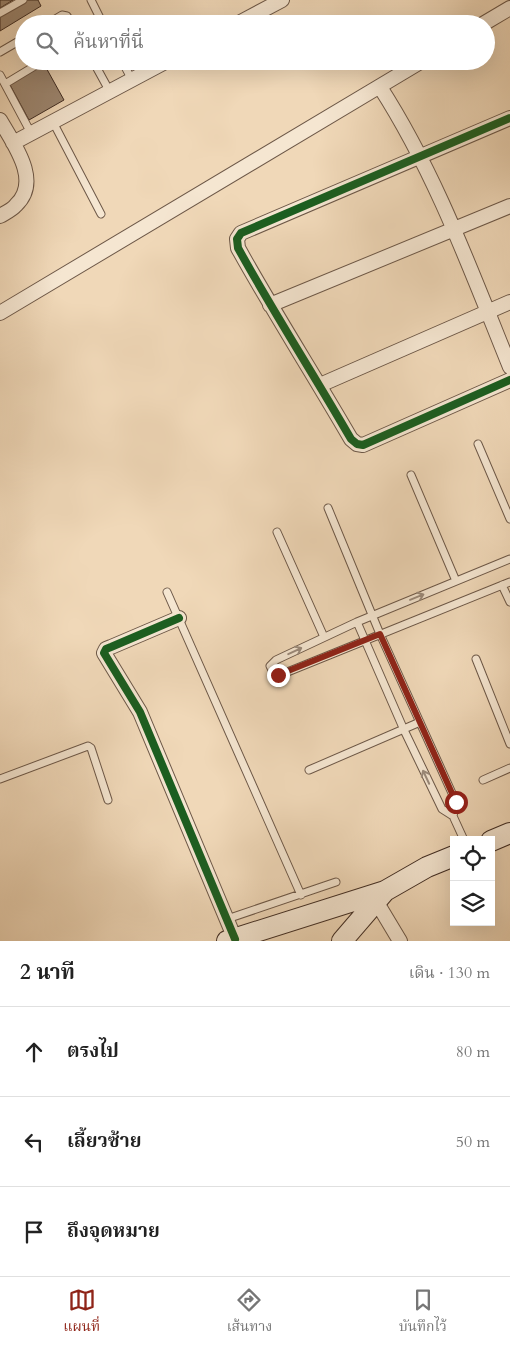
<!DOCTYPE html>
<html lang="th">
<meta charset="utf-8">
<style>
body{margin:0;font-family:Cardo,"Noto Serif Thai",serif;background:#f2f2f2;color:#222}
.controls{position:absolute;right:15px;bottom:15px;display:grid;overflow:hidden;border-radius:0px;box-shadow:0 5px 20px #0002}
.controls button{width:45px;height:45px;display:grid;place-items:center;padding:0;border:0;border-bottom:1px solid #e0e0e0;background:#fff;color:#222;font:25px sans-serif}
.stop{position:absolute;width:15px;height:15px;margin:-11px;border:4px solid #8f2418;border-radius:50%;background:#fff}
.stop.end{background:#8f2418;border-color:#fff;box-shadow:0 1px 5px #0008}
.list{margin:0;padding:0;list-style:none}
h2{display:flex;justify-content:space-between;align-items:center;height:65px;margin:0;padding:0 20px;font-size:21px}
h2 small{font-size:16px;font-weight:400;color:#767676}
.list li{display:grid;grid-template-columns:32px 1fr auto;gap:15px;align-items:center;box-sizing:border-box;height:90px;padding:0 20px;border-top:1px solid #e0e0e0}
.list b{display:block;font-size:19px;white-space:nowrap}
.list em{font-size:16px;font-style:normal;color:#767676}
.icon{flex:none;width:28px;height:28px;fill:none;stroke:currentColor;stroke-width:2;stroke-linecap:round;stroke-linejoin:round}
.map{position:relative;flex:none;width:510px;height:941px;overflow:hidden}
.search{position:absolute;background:#fff;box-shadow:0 5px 20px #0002;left:15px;right:15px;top:15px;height:55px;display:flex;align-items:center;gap:12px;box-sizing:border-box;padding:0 18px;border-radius:28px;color:#767676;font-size:19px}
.sheet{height:335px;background:#fff}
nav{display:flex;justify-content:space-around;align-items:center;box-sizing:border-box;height:70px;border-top:1px solid #e0e0e0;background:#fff;font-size:14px;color:#767676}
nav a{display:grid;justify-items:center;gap:2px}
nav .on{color:#8f2418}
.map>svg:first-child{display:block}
.building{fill:#9c8670;stroke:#412d23}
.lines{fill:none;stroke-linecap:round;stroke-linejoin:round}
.lane-casing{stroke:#6d5848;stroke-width:9}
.street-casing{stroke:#6d5848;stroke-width:16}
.secondary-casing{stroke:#412d23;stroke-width:22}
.lane{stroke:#f5e6d1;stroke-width:7}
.street{stroke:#f5e6d1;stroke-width:14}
.secondary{stroke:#f5e6d1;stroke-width:20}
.cycleway-casing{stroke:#f5e6d1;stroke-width:11}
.cycleway{stroke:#1b5e20;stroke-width:8}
.oneway{stroke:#9b8a7a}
.route{stroke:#8f2418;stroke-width:6}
</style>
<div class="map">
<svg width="510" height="941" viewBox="0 0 510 941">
<rect width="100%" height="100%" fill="#f0d8b8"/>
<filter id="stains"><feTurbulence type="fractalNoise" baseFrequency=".004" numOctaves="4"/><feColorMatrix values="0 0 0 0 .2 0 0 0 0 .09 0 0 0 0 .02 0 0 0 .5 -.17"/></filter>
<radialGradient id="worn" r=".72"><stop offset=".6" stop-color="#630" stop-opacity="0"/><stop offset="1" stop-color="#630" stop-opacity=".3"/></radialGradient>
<path class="building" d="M0 0H13L0 8Z
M26 0H38L41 6 0 31V16Z
M44 64 64 100 29 120 9 83Z"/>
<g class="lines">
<g class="lane-casing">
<path id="lane" d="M91 0 103 24
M0 13 23 0
M47 24 62 15 67 16 72 24
M0 52 24 38
M93 61 110 92
M122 61 132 80
M0 75 31 133
M5 84 43 61
M53 122 101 214
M478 444 510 519
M411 475 456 581
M328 508 380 634 456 802 453 816
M277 532 324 637
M510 559 357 622 276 660 270 666 274 674 280 675 510 582
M502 585 510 602
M167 592 301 895
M357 622 404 730 442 809 453 816 464 840
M476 659 510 744
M309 770 420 722
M0 779 88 746 91 748 108 800
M483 780 510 768
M227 919 336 882"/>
</g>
<g class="street-casing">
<path id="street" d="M237 24 282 0
M483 24 510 8
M380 87C436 174 471 271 510 367
M510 118 241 233 237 239 238 248C274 313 314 375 351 439L357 444 363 445 510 380
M0 120C13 143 42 181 16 205 12 210 5 213 0 216
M13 143 167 61
M270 305 510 206
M0 313 422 61
M320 385 510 302
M179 618 111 647 106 649 104 653 140 712 235 939
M376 901 400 941"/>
</g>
<g class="secondary-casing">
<path id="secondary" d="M491 841 510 833
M227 941 385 891 427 867 454 856
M342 941 385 891"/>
</g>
<use href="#lane" class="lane"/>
<use href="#street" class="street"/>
<use href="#secondary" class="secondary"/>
<g class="cycleway-casing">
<path id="cycleway" d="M510 118 241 233 237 239 238 248C274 313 314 375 351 439L357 444 363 445 510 380
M179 618 111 647 106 649 104 653 140 712 235 939"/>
</g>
<use href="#cycleway" class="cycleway"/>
</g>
<defs><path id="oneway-shaft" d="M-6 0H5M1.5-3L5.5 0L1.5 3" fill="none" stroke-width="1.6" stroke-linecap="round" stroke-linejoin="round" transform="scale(1.25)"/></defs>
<g class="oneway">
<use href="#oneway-shaft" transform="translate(417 597) rotate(-22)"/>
<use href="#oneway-shaft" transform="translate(295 651) rotate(-25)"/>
<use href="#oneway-shaft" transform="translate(426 777) rotate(-115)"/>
</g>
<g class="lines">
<path class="route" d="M278 675 380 634 456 802"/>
</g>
<rect width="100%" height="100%" filter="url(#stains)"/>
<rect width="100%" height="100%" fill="url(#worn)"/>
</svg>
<div class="controls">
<button><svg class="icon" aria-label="locate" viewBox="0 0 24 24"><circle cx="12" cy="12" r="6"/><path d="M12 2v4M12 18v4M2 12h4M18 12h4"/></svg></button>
<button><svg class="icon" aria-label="layers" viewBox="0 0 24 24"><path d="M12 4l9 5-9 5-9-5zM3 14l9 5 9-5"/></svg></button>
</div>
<div class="stop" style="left:456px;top:802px"></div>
<div class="stop end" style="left:278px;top:675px"></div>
<div class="search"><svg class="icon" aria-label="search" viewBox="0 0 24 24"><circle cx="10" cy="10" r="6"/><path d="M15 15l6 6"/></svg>ค้นหาที่นี่</div>
</div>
<section class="sheet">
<h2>2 นาที<small>เดิน · 130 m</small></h2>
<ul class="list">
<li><svg class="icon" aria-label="ahead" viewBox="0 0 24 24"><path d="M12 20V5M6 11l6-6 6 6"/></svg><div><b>ตรงไป</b></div><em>80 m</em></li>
<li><svg class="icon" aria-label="left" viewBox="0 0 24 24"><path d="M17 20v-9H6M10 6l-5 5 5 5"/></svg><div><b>เลี้ยวซ้าย</b></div><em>50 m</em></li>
<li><svg class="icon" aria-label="arrive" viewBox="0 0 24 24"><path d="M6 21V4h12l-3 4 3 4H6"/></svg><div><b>ถึงจุดหมาย</b></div></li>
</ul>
</section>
<nav>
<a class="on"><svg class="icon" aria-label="map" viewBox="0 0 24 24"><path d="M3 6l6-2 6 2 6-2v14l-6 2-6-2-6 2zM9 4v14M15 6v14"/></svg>แผนที่</a>
<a><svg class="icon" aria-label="directions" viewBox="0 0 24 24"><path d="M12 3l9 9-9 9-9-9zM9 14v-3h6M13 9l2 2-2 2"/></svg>เส้นทาง</a>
<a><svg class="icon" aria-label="saved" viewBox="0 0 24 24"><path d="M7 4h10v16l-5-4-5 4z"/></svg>บันทึกไว้</a>
</nav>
